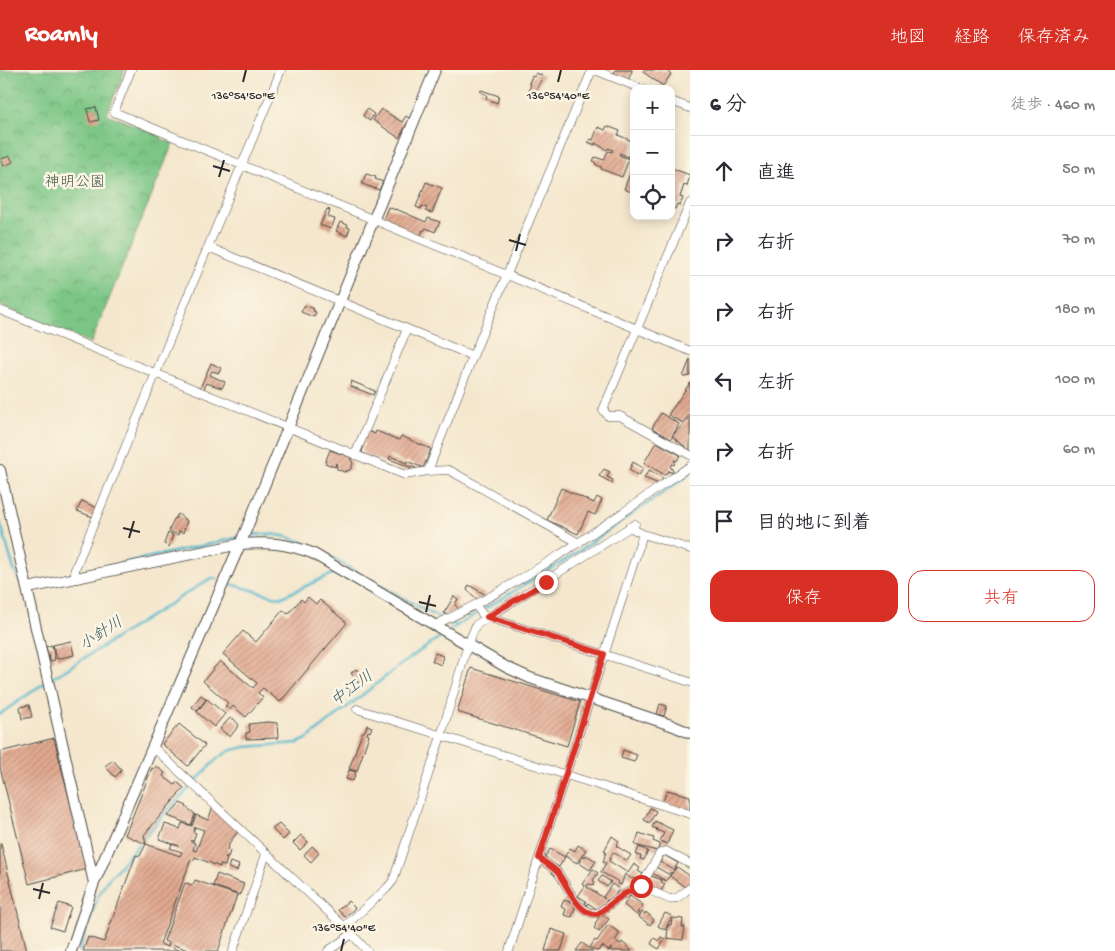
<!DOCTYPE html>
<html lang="ja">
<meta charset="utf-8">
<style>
body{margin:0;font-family:"Gochi Hand","Klee One",sans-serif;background:#f7f7f7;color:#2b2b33}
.controls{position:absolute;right:15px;top:15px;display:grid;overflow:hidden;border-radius:10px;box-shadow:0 2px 12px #0003}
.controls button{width:45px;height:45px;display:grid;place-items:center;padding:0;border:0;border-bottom:1px solid #e1e1e2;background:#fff;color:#2b2b33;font:25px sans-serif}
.stop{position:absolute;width:15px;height:15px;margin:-11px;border:4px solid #d93025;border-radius:50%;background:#fff}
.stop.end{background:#d93025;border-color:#fff;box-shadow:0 1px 5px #0008}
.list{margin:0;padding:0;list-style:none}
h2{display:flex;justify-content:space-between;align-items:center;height:65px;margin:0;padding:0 20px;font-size:21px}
h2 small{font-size:16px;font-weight:400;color:#7c7c81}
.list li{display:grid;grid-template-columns:32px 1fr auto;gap:15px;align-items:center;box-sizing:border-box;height:70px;padding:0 20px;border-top:1px solid #e1e1e2}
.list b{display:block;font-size:19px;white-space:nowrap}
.list em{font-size:16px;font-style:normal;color:#7c7c81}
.actions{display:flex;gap:10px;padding:15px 20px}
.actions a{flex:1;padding:11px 0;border:1px solid #d93025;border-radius:15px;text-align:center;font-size:18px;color:#d93025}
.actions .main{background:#d93025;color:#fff}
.icon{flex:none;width:28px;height:28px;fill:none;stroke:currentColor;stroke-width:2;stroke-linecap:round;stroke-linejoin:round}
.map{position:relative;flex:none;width:690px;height:881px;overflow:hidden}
header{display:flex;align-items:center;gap:30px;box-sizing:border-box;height:70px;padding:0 25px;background:#d93025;color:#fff}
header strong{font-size:24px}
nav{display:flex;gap:28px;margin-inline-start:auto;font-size:18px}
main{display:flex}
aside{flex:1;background:#fff}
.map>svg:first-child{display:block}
.park{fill:url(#park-crowns);stroke:#537858}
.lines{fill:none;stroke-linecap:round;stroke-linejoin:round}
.stream{stroke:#50b8ce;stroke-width:2.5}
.building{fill:url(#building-hatch);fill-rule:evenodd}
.minor-casing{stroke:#494743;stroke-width:9}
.tertiary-casing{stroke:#494743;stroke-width:12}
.minor{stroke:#fff;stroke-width:8}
.tertiary{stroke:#fff;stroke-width:10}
.route{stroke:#d93025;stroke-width:6}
.ticks{fill:none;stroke:#2b2b2b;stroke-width:2}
.labels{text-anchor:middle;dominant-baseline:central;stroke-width:5;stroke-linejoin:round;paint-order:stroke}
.park-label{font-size:15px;fill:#435a46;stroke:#fcf5e5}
.water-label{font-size:16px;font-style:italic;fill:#385c64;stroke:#fcf5e5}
.ticks-label{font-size:12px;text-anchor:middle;fill:#2b2b2b;stroke:#fcf5e5;stroke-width:5;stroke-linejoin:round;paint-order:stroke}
</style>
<header>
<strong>Roamly</strong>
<nav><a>地図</a><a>経路</a><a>保存済み</a></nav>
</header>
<main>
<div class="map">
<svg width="690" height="881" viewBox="0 0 690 881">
<defs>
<pattern id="park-crowns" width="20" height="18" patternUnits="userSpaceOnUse" patternTransform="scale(1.25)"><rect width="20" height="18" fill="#7bc685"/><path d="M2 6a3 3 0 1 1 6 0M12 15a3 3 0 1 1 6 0" fill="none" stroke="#65a16d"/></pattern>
<pattern id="building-hatch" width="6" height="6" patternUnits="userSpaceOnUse" patternTransform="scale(1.25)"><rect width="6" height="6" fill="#e2a990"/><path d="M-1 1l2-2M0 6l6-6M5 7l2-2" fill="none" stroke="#b78a76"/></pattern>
</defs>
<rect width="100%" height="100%" fill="#fcf5e5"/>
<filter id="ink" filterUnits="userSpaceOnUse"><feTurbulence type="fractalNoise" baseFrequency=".02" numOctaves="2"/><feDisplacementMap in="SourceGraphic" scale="10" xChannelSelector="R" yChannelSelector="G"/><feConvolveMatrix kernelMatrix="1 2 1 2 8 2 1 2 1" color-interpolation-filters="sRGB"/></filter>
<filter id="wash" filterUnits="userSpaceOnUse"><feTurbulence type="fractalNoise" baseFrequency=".0096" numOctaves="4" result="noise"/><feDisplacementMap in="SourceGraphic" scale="20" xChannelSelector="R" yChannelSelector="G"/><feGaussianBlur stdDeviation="1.12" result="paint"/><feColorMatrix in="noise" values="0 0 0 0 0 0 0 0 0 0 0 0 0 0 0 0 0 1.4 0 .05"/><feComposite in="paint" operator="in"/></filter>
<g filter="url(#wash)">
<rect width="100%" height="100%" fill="#f4e7cd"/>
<path class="park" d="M0 0H125L107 44 161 66V69L173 73 91 273 0 235Z"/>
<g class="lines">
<path class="stream" d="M0 451 14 500 21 513 23 514
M246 466C290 456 324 484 360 504 387 519 414 534 441 549
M105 497 241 467
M231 514 280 528 334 503
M446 552 457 555
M450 560 570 487 690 404
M51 609 211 508 217 509
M0 644 46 612
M79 881 98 827 106 812 169 739 218 688 229 681 245 677 298 673 307 669 399 596 444 564"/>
</g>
<g id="blocks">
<path class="building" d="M615 0H632V1L628 10 614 5Z
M644 0H665L671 4 663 16 643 2Z
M536 3 543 6 535 23 529 20 531 14 529 13 532 6 534 7Z
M481 20 499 26 497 33 486 28 487 25 480 22Z
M96 37 99 50 90 52 87 39Z
M367 39 374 44 370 51 363 46Z
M381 39 402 52 406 46 410 49 399 68 373 50Z
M607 56 620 61 618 65 634 72 628 87 620 83 619 85 629 89 622 107 601 99V97L595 94V92L593 91 595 87 604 90 608 81 612 82 613 80 608 78 607 80 595 73V75L588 72 590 69 593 70 598 57 605 60Z
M10 86 13 92 4 96 1 89Z
M634 93V123L624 119Z
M671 98 690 105 687 116 684 115 680 127 683 128 680 135 677 134 675 139 671 138Z
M366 104 376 107 375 109 383 112 379 120 362 114Z
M426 112 442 118 432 143 425 141 427 138 422 136 421 139 416 137Z
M388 137 396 140V139L426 152 428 148 440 152 435 162 426 158 424 161 423 160 421 165 383 150Z
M327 139 330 140 328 147 335 149 331 159 320 155Z
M340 152 348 155 347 157 350 158 347 166 336 161Z
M305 235 314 239 313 241 316 242 314 247 301 242Z
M690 289V306L685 307H683Z
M211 293 221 298 219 303 212 301 210 305 225 312 222 318 206 313 204 319 200 318Z
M351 311 375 321 373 325 350 316Z
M690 313V344L683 353 668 345Z
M661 343 679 354 671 369 652 358Z
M690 347V381L672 366Z
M368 361 375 364 376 361 399 370 401 366 431 379 423 398 407 391 406 393 390 386 389 389 410 397V396L416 398 415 402 409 399 408 402 362 383 364 373H363Z
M656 372 680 385 677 391 674 390 675 392 674 395 672 394 670 396 673 401V403L668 401 665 405 644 393Z
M330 380 350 387 353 394 350 400 344 402 337 399 336 393 335 397 325 393Z
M633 392 643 398 639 406 629 400Z
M604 399 610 402 607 407 613 410 612 413 599 406Z
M649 400 663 408 659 414 644 408Z
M561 418 594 433 597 427 602 430 595 445 588 442 578 464 547 450Z
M82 431 97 438 93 447 77 441Z
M178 444 187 451 183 463 179 461 178 465 169 461 174 449H175Z
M168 463 173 465 169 477 164 474Z
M469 515 486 525 478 530 477 529 467 520Z
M454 526 458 529 455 535 459 539 462 537 463 539 448 545 444 543Z
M308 527 316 534 320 530 347 553 280 632 263 618 258 623 263 627 246 647 233 636 230 640 225 636 228 633 203 611 220 591 253 618 257 613 223 584 243 561 256 572 283 540 288 544 301 529 304 532Z
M71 571 74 585 57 589 53 575Z
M52 575 55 590 50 591 46 577Z
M435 583 443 586 441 595 432 591Z
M471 598 580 632 567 676 457 642Z
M356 599 364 608 358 613 351 603Z
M201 625 206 629 197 641 192 637Z
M207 629 225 644 214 657 197 642Z
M660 634 667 636 664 646 657 644Z
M29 635 32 647 22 649 20 637Z
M230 648 232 650 233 648 239 655 230 667 220 659Z
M268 652 277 653 278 668 246 669V663L250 662 249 654Z
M179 654 205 675 188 696 162 674Z
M367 655 372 657 370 662 368 661 367 664 369 665 357 701 349 699 362 663 365 661Z
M54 668 87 799 29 814 0 697V682Z
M623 680 637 685 634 692 621 688Z
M113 690 122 700 115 707 105 696Z
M156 696 165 703 163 706 175 715 177 712 184 718 144 765 146 774 125 765 152 698 154 699Z
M349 700 356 702 353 711 346 709Z
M667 720 690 726V741L663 732Z
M180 733 187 736 186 737 195 744 191 755 168 746Z
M213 737 239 760 230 772 227 780 230 781 228 787H225L227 788 225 796 220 795V797L195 787 194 790 191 789 160 874 168 877 169 873 164 871 185 813 193 815 195 810 237 825 218 881H191L174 875 173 878 180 881H83L88 867 104 872 136 785 140 786 146 774 180 786 182 782 170 778 172 774 179 776 159 769 165 754 180 759 182 753 192 756 196 745 208 750ZM195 757 204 760 196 781 193 780 195 773 190 771H193L196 763 193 762Z
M650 738 656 741 650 753 644 750Z
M655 751 673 760 667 774 660 771 664 763 656 760 657 759 652 757Z
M279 754 289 764 283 770 272 759Z
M639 763 654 768 653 771 660 774 657 781 635 775Z
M301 765 308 772 300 780 293 773Z
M612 766 619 771 616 776 631 785 627 791 613 782 609 791 628 803 634 794 640 798 638 801 643 804 638 811 633 808 632 809 625 804 621 815 618 814 619 812 601 802 606 793 603 792 606 782 604 781Z
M0 774H1L27 881H0Z
M578 775 586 780 577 793 565 786 570 778 575 781Z
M312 776 319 783 311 792 304 785Z
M639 777 648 781 644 790 640 789 641 786 636 785Z
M550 779 565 787 559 797 546 790 547 788 545 787Z
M586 785 596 791 590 800 579 793 583 786 585 787Z
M664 785 678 793 674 800 660 792Z
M230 792 239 795 237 801 228 798Z
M656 797 668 804 672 802 666 811 652 803Z
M677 797 690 806V813L686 818 670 806Z
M593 799 598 803 593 810 595 812 593 815 588 814 586 816 605 829 603 827 612 814 619 819 610 832 607 830 602 838 600 836 598 840 588 833 587 835 585 833 586 831 578 826 585 816 582 814Z
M217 804 244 814 240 825 213 816Z
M649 805 662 810 661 812 665 814 661 821 645 813Z
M602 806 611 812 607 817 598 811Z
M630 826 643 835 637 843 640 844 638 846 624 835Z
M564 830 576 834 572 847 564 845 566 839 561 837Z
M348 831 355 838 345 847 338 840Z
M59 833 71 837 63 861 50 857Z
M642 842 645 844 646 842 654 850 650 855 639 847Z
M665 843 672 846 665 860 658 856Z
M601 844 609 849 599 862 594 858 596 855 595 854Z
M672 848 683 849 682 857H685L683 870 667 868 668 855H671Z
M608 855 620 863 615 871 621 874 622 872 632 881H611V878L609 881 602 876 599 880 596 881 590 877 595 870 597 871Z
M551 859 566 864 561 881H545Z
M661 867 665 869 659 879 651 874 654 868 659 871Z
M582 873 593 881H576Z"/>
</g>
</g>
<g filter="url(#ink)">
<use href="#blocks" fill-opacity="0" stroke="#494743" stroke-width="1"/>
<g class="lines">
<g class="minor-casing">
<path id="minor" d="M131 0 114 42 690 281
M595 0 642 19
M671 31 690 38
M690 133 603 340 608 346H620L690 385
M208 177 473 286
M0 240 405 405 428 401 449 400 579 473
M355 385 407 259
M428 401 473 286 592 0
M629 457 643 464 690 479
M75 509V499L281 0
M476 536 483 545 487 547 690 612
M435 555C526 512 608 453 690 396
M357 639 690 744
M153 677 352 864 367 881
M539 788C545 793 553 797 558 803 568 816 578 846 598 843L624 824 641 816 660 783 666 781 690 794
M641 816 669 829 677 828 690 818
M344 857 387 818 393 811 441 666 468 574 476 555 635 454
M233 881 266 784
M328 881 352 864
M509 881 643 464"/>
</g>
<g class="tertiary-casing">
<path id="tertiary" d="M0 400 94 813
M28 518 240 474C269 472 285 473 312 483L506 597 530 608 671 655 690 663
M71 881 94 813 241 472 435 0"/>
</g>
<use href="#minor" class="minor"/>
<use href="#tertiary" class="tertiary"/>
</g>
</g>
<g class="lines" filter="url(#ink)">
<path class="route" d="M546 512 487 547 604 584 539 788C545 793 553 797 558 803 568 816 578 846 598 844L624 824 641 816"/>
</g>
<path class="ticks" d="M243 12 246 0M558 12 561 0M213 96 230 101M219 107 224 90M509 170 526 175M516 181 520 164M123 458 140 462M129 468 134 451M419 532 436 536M426 542 430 525M33 819 50 823M39 829 43 813M341 881 344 869"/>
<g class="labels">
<g class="park-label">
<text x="75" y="113">神明公園</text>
</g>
<g class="water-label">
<text transform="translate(102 565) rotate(-33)">小針川</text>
<text transform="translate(353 620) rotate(-37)">中江川</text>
</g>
</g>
<g class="ticks-label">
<text x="243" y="29">136°54'50"E</text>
<text x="558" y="29">136°54'40"E</text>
<text x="344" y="861">136°54'40"E</text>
</g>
</svg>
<div class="controls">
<button>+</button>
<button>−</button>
<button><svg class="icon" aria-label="locate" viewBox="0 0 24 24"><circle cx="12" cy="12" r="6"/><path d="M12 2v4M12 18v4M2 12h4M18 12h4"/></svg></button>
</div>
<div class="stop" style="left:641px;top:816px"></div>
<div class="stop end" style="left:546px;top:512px"></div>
</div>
<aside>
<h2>6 分<small>徒歩 · 460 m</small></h2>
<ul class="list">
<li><svg class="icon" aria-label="ahead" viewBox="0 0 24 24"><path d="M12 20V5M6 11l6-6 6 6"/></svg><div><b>直進</b></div><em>50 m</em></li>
<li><svg class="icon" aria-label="right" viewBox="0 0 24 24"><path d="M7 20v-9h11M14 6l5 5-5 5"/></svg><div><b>右折</b></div><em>70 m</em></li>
<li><svg class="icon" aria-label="right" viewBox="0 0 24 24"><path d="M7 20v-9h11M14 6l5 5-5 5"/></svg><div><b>右折</b></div><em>180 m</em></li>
<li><svg class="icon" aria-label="left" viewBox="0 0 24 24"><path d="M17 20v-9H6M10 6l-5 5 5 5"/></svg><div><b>左折</b></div><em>100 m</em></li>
<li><svg class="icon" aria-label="right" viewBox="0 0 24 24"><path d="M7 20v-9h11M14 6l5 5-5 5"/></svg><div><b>右折</b></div><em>60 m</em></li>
<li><svg class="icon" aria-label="arrive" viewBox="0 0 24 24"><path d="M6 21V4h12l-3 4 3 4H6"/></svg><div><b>目的地に到着</b></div></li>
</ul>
<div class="actions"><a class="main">保存</a><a>共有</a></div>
</aside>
</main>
